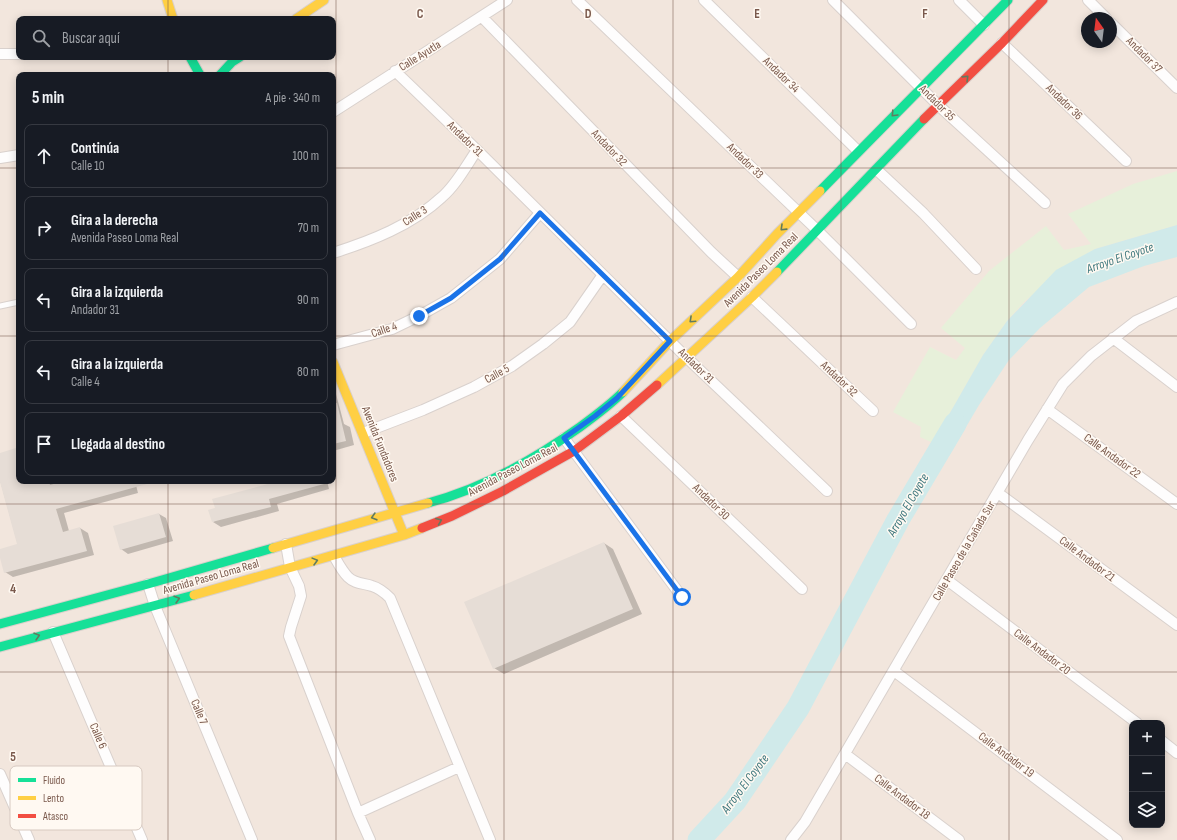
<!DOCTYPE html>
<html lang="es">
<meta charset="utf-8">
<style>
body{margin:0;font-family:"Sofia Sans Condensed",sans-serif;background:#20242c;color:#f1f3f6}
.controls{position:absolute;right:12px;bottom:12px;display:grid;overflow:hidden;border-radius:8px;box-shadow:0 2px 10px #0003}
.controls button{width:36px;height:36px;display:grid;place-items:center;padding:0;border:0;border-bottom:1px solid #363941;background:#171b24;color:#f1f3f6;font:20px sans-serif}
.compass{position:absolute;left:1081px;top:12px;width:36px;height:36px;border-radius:50%;background:#171b24;box-shadow:0 2px 10px #0003;rotate:346deg}
.stop{position:absolute;width:12px;height:12px;margin:-9px;border:3px solid #1a73e8;border-radius:50%;background:#fff}
.stop.end{background:#1a73e8;border-color:#fff;box-shadow:0 1px 4px #0008}
.list{margin:0;padding:0;list-style:none}
h2{display:flex;justify-content:space-between;align-items:center;height:52px;margin:0;padding:0 16px;font-size:17px}
h2 small{font-size:13px;font-weight:400;color:#9ea1a6}
.list li{display:grid;grid-template-columns:26px 1fr auto;gap:12px;align-items:center;box-sizing:border-box;height:64px;margin:0 8px 8px;padding:0 8px;border:1px solid #363941;border-radius:8px}
.list b{display:block;font-size:15px;white-space:nowrap}
.list p{margin:0;font-size:13px;white-space:nowrap;color:#9ea1a6}
.list em{font-size:13px;font-style:normal;color:#9ea1a6}
.icon{flex:none;width:22px;height:22px;fill:none;stroke:currentColor;stroke-width:2;stroke-linecap:round;stroke-linejoin:round}
.map{position:relative;flex:none;width:1177px;height:840px;overflow:hidden}
.search{position:absolute;background:#171b24;box-shadow:0 2px 10px #0003;left:16px;top:16px;width:320px;height:44px;display:flex;align-items:center;gap:10px;box-sizing:border-box;padding:0 14px;border-radius:8px;color:#9ea1a6;font-size:15px}
.panel{position:absolute;background:#171b24;box-shadow:0 2px 10px #0003;left:16px;top:72px;width:320px;height:412px;border-radius:8px}
.map>svg:first-child{display:block}
.residential{fill:#f2e6dd;fill-rule:evenodd}
.green{fill:#e7f0da}
.water{fill:#d0eaea}
.shadow{fill:#0003}
.lines{fill:none;stroke-linecap:round;stroke-linejoin:round}
.river{stroke:#d0eaea;stroke-width:23}
.building{fill:#e6ddd6}
.lane-casing{stroke:#d9d1cd;stroke-width:7}
.street-casing{stroke:#d9d1cd;stroke-width:12}
.fast-casing{stroke:#d9d0cb;stroke-width:11}
.slow-casing{stroke:#d9d0cb;stroke-width:11}
.jam-casing{stroke:#d9d0cb;stroke-width:11}
.lane{stroke:#fefdfd;stroke-width:5}
.street{stroke:#fefdfd;stroke-width:10}
.fast{stroke:#16e098;stroke-width:9}
.slow{stroke:#ffcf43;stroke-width:9}
.jam{stroke:#f24e42;stroke-width:9}
.oneway{stroke:#617b5f}
.route{stroke:#1a73e8;stroke-width:5}
.grid{fill:none;stroke:#7a594c;stroke-width:1;stroke-opacity:0.55}
.labels{text-anchor:middle;dominant-baseline:central;stroke-width:3;stroke-linejoin:round;paint-order:stroke}
.street-label{font-size:12px;fill:#7a594c;stroke:#fff9f2}
.water-label{font-size:13px;font-style:italic;fill:#3f787e;stroke:#fff9f2}
.key{fill:#fff9f2;stroke:#d7c9c0;stroke-width:1}
.key-label{font-size:11px;fill:#7a594c}
.grid-label{font-size:13px;text-anchor:middle;font-weight:bold;fill:#7a594c;stroke:#fff9f2;stroke-width:3;stroke-linejoin:round;paint-order:stroke}
</style>
<div class="map">
<svg width="1177" height="840" viewBox="0 0 1177 840">
<rect width="100%" height="100%" fill="#f9f4ef"/>
<path class="residential" d="M0 0H1177V840H0ZM1087 18H1111V42H1087ZM19 19H333V57H19ZM19 75H333V481H19ZM1132 723H1162V825H1132Z"/>
<path class="green" d="M1177 171V225L1095 249 1026 300 1007 321 983 355 933 443 920 437 921 427 893 412 930 347 956 360 965 348 941 328 989 271 1046 226 1064 250 1091 244 1068 214 1133 184Z"/>
<path class="water" d="M1177 225V257L1144 266 1089 287 1040 328 1009 360 979 405 949 456 931 446 983 355 1007 321 1056 270 1095 249Z"/>
<path class="shadow" d="M333 392 336 394 344 424 350 427 354 445 333 451Z
M19 448V481H55L56 484 67 481H135L138 493 64 513 69 531 80 528 88 533 94 555 13 577 5 572 0 550 18 545 0 480V454Z
M275 481H327L329 489 277 504 279 511 221 527 213 522 275 483Z
M159 514 166 518 173 541 128 554 121 549Z
M604 543 613 549 642 614 504 674 494 668Z"/>
<g class="lines">
<path class="river" d="M699 840 735 801 798 708 898 520 955 424"/>
</g>
<path class="building" d="M333 403H337L346 441 333 444Z
M19 447V481H49L50 485 64 481H147V484L56 509 63 532 80 527 87 551 4 573 0 558V549L17 544 0 482V453Z
M279 481H323L324 484 269 499 271 507 212 522 208 510 215 508 212 499Z
M159 513 166 537 120 550 113 526Z
M604 542 633 609 493 669 464 602Z"/>
<g class="lines">
<g class="lane-casing">
<path id="lane" d="M0 306 19 302"/>
</g>
<g class="street-casing">
<path id="street" d="M577 0 817 230 911 324
M704 0 858 151
M833 0 938 105 1045 203
M959 0 984 25
M1088 0 1106 18
M482 17 711 252 738 277
M1111 23 1177 88
M1002 43 1126 161
M0 54H19
M395 71 477 150 687 358 827 491
M333 112 507 0
M0 158 19 155
M877 170 923 213 976 269
M333 253C371 241 412 225 442 197 456 185 466 166 477 150
M752 297 873 411
M1113 338 1177 387
M333 345 392 329 419 316 451 298 500 259 540 213
M1047 409 1177 504
M621 416 802 589
M363 433 423 410 474 387 512 366 543 344 570 322 602 276
M564 438 682 597
M998 493 1177 625
M286 544 290 567 299 586 301 596 291 627 289 636 358 813 370 840
M334 556C338 563 342 571 348 577 355 584 363 583 372 586 379 588 385 593 390 598L490 840
M947 580 1137 723
M148 584 155 606 252 840
M53 632 142 840
M894 671 1117 840
M1162 741 1177 753
M845 754 959 840
M0 774 29 840
M358 813 459 767
M791 840 805 822 1028 440 1063 384 1091 356 1136 321 1177 302"/>
</g>
<g class="fast-casing">
<path id="fast" d="M190 57 200 75
M220 75 232 62 240 57
M820 191 1008 0
M777 272 924 119
M428 503C481 489 535 459 580 427 595 416 610 405 623 392
M0 624 148 584 273 548
M0 647 194 595"/>
</g>
<g class="slow-casing">
<path id="slow" d="M167 0 173 19
M296 19 324 0
M333 362 404 535
M657 385 752 297 777 272
M623 392 670 341 738 277 777 234 820 191
M273 548 428 503
M194 595 404 535 422 528"/>
</g>
<g class="jam-casing">
<path id="jam" d="M924 119 1002 43 1043 0
M422 528 452 516 503 491 574 451 621 416 657 385"/>
</g>
<use href="#lane" class="lane"/>
<use href="#street" class="street"/>
<use href="#fast" class="fast"/>
<use href="#slow" class="slow"/>
<use href="#jam" class="jam"/>
</g>
<defs><path id="oneway-chevron" d="M-2-3.5L2.5 0L-2 3.5" fill="none" stroke-width="1.6" stroke-linecap="round" stroke-linejoin="round"/></defs>
<g class="oneway">
<use href="#oneway-chevron" transform="translate(966 78) rotate(-44)"/>
<use href="#oneway-chevron" transform="translate(894 114) rotate(134)"/>
<use href="#oneway-chevron" transform="translate(783 228) rotate(136)"/>
<use href="#oneway-chevron" transform="translate(692 320) rotate(137)"/>
<use href="#oneway-chevron" transform="translate(374 517) rotate(164)"/>
<use href="#oneway-chevron" transform="translate(439 521) rotate(-22)"/>
<use href="#oneway-chevron" transform="translate(315 561) rotate(-15)"/>
<use href="#oneway-chevron" transform="translate(177 599) rotate(-16)"/>
<use href="#oneway-chevron" transform="translate(37 636) rotate(-16)"/>
</g>
<g class="lines">
<path class="route" d="M419 316 451 298 500 259 540 213 670 341 617 398 595 416 564 438 682 597"/>
</g>
<path class="grid" d="M168 0V19M336 0V840M504 0V840M673 0V840M841 0V840M1009 0V840M168 57V75M0 168H19M333 168H1177M0 336H19M333 336H1177M168 481V840M0 504H1177M0 672H1177"/>
<g class="labels">
<g class="street-label">
<text transform="translate(1144 55) rotate(45)">Andador 37</text>
<text transform="translate(420 56) rotate(-32)">Calle Ayutla</text>
<text transform="translate(781 75) rotate(44)">Andador 34</text>
<text transform="translate(1064 102) rotate(44)">Andador 36</text>
<text transform="translate(937 103) rotate(45)">Andador 35</text>
<text transform="translate(465 139) rotate(44)">Andador 31</text>
<text transform="translate(609 148) rotate(46)">Andador 32</text>
<text transform="translate(745 161) rotate(44)">Andador 33</text>
<text transform="translate(415 216) rotate(-33)">Calle 3</text>
<text transform="translate(761 270) rotate(-45)">Avenida Paseo Loma Real</text>
<text transform="translate(384 330) rotate(-19)">Calle 4</text>
<text transform="translate(696 366) rotate(44)">Andador 31</text>
<text transform="translate(497 374) rotate(-29)">Calle 5</text>
<text transform="translate(839 379) rotate(43)">Andador 32</text>
<text transform="translate(380 444) rotate(68)">Avenida Fundadores</text>
<text transform="translate(1112 456) rotate(36)">Calle Andador 22</text>
<text transform="translate(513 470) rotate(-28)">Avenida Paseo Loma Real</text>
<text transform="translate(711 502) rotate(44)">Andador 30</text>
<text transform="translate(964 551) rotate(-60)">Calle Paseo de la Cañada Sur</text>
<text transform="translate(1087 559) rotate(37)">Calle Andador 21</text>
<text transform="translate(211 577) rotate(-16)">Avenida Paseo Loma Real</text>
<text transform="translate(1042 652) rotate(37)">Calle Andador 20</text>
<text transform="translate(199 712) rotate(67)">Calle 7</text>
<text transform="translate(98 736) rotate(67)">Calle 6</text>
<text transform="translate(1006 755) rotate(37)">Calle Andador 19</text>
<text transform="translate(902 797) rotate(37)">Calle Andador 18</text>
</g>
<g class="water-label">
<text transform="translate(1120 258) rotate(-19)">Arroyo El Coyote</text>
<text transform="translate(908 505) rotate(-60)">Arroyo El Coyote</text>
<text transform="translate(745 784) rotate(-53)">Arroyo El Coyote</text>
</g>
</g>
<rect x="10" y="766" width="132" height="64" rx="6" class="key"/>
<rect x="18" y="778" width="18" height="4" fill="#16e098"/>
<rect x="18" y="796" width="18" height="4" fill="#ffcf43"/>
<rect x="18" y="814" width="18" height="4" fill="#f24e42"/>
<g class="key-label">
<text x="43" y="784">Fluido</text>
<text x="43" y="802">Lento</text>
<text x="43" y="820">Atasco</text>
</g>
<g class="grid-label">
<text x="420" y="18">C</text>
<text x="588" y="18">D</text>
<text x="757" y="18">E</text>
<text x="925" y="18">F</text>
<text x="13" y="593">4</text>
<text x="13" y="761">5</text>
</g>
</svg>
<div class="controls">
<button>+</button>
<button>−</button>
<button><svg class="icon" aria-label="layers" viewBox="0 0 24 24"><path d="M12 4l9 5-9 5-9-5zM3 14l9 5 9-5"/></svg></button>
</div>
<svg class="compass" viewBox="-18 -18 36 36"><path d="M0-13l5 13h-10z" fill="#e53935"/><path d="M0 13l5-13h-10z" fill="#9ea1a6"/></svg>
<div class="stop" style="left:682px;top:597px"></div>
<div class="stop end" style="left:419px;top:316px"></div>
<div class="search"><svg class="icon" aria-label="search" viewBox="0 0 24 24"><circle cx="10" cy="10" r="6"/><path d="M15 15l6 6"/></svg>Buscar aquí</div>
<section class="panel">
<h2>5 min<small>A pie · 340 m</small></h2>
<ul class="list">
<li><svg class="icon" aria-label="ahead" viewBox="0 0 24 24"><path d="M12 20V5M6 11l6-6 6 6"/></svg><div><b>Continúa</b><p>Calle 10</p></div><em>100 m</em></li>
<li><svg class="icon" aria-label="right" viewBox="0 0 24 24"><path d="M7 20v-9h11M14 6l5 5-5 5"/></svg><div><b>Gira a la derecha</b><p>Avenida Paseo Loma Real</p></div><em>70 m</em></li>
<li><svg class="icon" aria-label="left" viewBox="0 0 24 24"><path d="M17 20v-9H6M10 6l-5 5 5 5"/></svg><div><b>Gira a la izquierda</b><p>Andador 31</p></div><em>90 m</em></li>
<li><svg class="icon" aria-label="left" viewBox="0 0 24 24"><path d="M17 20v-9H6M10 6l-5 5 5 5"/></svg><div><b>Gira a la izquierda</b><p>Calle 4</p></div><em>80 m</em></li>
<li><svg class="icon" aria-label="arrive" viewBox="0 0 24 24"><path d="M6 21V4h12l-3 4 3 4H6"/></svg><div><b>Llegada al destino</b></div></li>
</ul>
</section>
</div>
